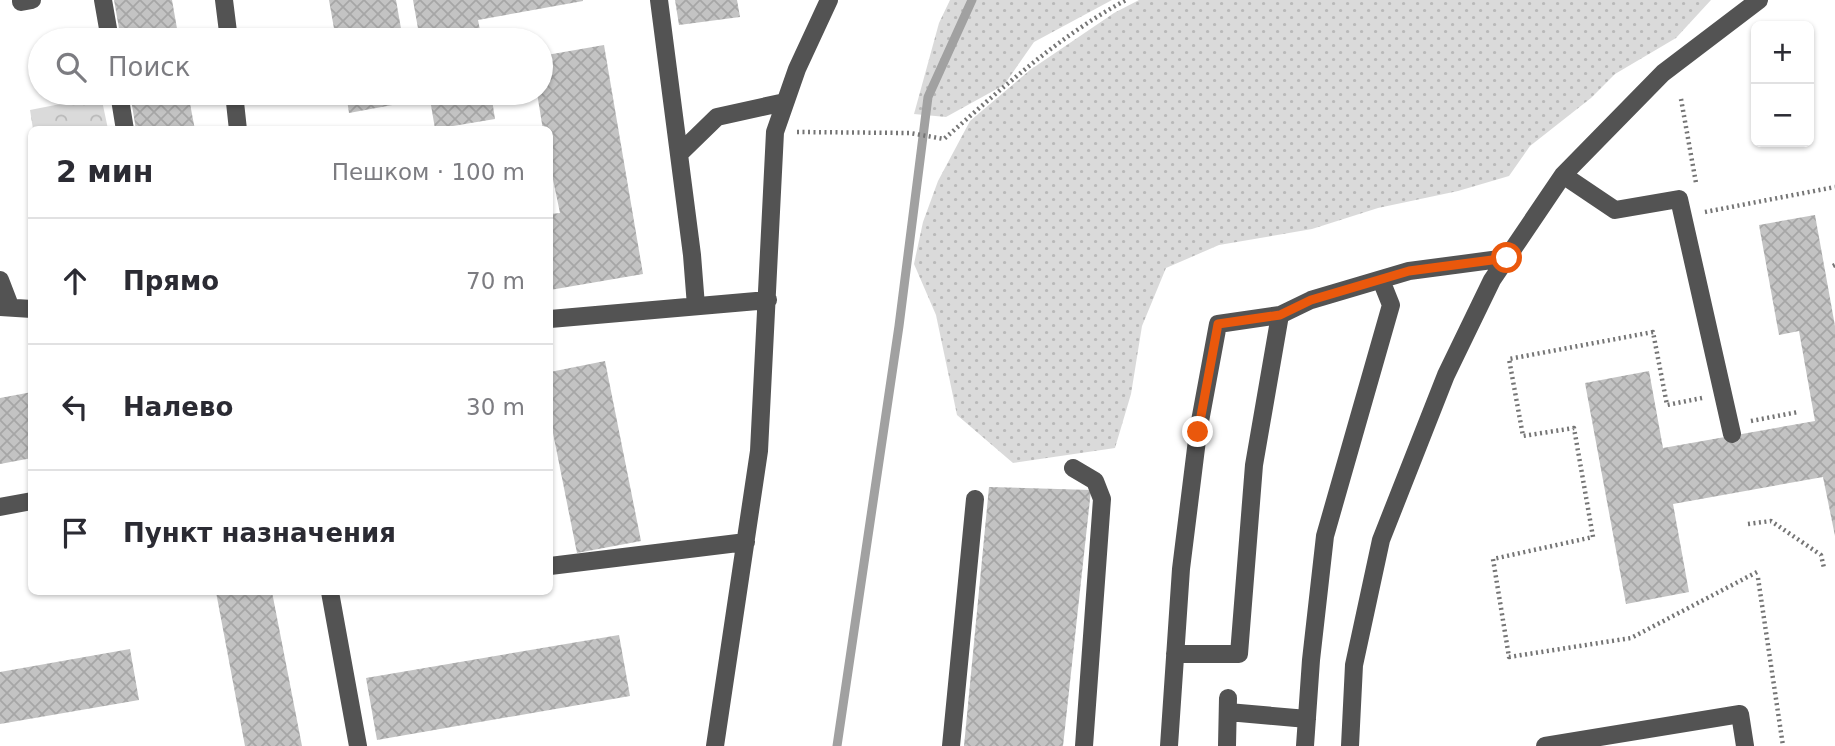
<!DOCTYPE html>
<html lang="ru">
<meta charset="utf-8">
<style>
body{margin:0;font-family:"DejaVu Sans",sans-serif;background:#f7f7f7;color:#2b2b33}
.controls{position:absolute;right:21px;top:21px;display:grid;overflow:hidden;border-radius:10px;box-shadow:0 2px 5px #0004}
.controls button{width:63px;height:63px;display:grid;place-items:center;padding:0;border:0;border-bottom:2px solid #e1e1e2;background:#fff;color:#2b2b33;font:35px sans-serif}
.stop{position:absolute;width:21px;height:21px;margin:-16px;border:5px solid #ea580c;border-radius:50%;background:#fff}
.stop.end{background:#ea580c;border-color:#fff;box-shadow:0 2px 7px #0008}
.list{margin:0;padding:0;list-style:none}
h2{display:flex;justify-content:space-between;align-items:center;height:91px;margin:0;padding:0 28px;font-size:30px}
h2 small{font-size:23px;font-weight:400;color:#7c7c81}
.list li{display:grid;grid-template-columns:46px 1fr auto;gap:21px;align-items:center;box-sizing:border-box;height:126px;padding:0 28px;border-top:2px solid #e1e1e2}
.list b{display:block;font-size:26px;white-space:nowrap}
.list em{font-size:23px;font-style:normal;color:#7c7c81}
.icon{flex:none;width:38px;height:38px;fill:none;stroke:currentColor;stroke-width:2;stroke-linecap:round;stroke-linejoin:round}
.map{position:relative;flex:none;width:1835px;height:746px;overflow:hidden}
.search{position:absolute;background:#fff;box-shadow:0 2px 5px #0004;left:28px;top:28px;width:525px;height:77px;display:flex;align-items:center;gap:18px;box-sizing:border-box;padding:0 24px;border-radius:38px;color:#7c7c81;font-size:26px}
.panel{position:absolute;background:#fff;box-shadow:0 2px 5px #0004;left:28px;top:126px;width:525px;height:469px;border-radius:10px}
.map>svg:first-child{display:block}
.grass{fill:url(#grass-dots)}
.park{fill:url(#park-crowns)}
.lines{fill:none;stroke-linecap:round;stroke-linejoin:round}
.stream{stroke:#a1a1a1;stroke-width:9}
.building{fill:url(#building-cross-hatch)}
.path{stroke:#757575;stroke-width:4.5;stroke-dasharray:2 3.5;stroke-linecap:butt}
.minor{stroke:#535353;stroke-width:18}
.route{stroke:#ea580c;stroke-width:9}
</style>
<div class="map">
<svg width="1835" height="746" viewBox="0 0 1835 746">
<defs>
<pattern id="grass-dots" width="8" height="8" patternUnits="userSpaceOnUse" patternTransform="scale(1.75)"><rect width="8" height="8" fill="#dadada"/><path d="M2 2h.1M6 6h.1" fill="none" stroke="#b9b9b9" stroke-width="1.8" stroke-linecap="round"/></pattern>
<pattern id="park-crowns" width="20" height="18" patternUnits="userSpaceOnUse" patternTransform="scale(1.75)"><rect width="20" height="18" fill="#dadada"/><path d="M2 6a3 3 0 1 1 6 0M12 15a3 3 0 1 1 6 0" fill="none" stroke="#b9b9b9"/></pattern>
<pattern id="building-cross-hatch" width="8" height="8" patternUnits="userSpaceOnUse" patternTransform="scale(1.75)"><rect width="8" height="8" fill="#c3c3c3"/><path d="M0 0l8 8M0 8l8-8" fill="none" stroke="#a6a6a6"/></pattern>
</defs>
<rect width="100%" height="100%" fill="#fff"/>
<path class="grass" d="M950 0H1112L1034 42 1004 85 946 117 914 114 939 23Z
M1139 0H1711L1676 38 1615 74 1591 98 1530 146 1509 176 1458 191 1378 208 1312 229 1219 245 1166 268 1142 326 1131 394 1115 448 1013 463 957 415 936 315 914 264 923 222 938 181 970 121 1030 70 1114 13Z"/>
<path class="park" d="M101 96 108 129H33L30 110Z"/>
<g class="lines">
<path class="stream" d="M837 746 899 326 928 97 972 0"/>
</g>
<path class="building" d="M114 0H172L179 40H121Z
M329 0H396L403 40H336Z
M413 0H583V1L478 20 482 40H420Z
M675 0H737L740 17 679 25Z
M604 45 643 274 550 290V214L560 213 550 165V130H543L537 93H541V56Z
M130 93H188L195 130H136Z
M346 93H412L414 101 349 113Z
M429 93H491L495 119 435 129Z
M1815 215 1835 326V536L1823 477 1673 504 1689 592 1626 604 1585 383 1649 371 1663 448 1815 421 1799 331 1779 335 1759 225Z
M605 361 641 541 577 553 550 418V372Z
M32 392V458L0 464V398Z
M989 487 1091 490 1063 746H964Z
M216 592H272L302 746H245Z
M619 635 630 696 377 740 366 678Z
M130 649 139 700 0 724V672Z"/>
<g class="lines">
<path class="path" d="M1681 99 1696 183
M797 132 910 133 944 139C1001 89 1059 36 1126 0
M1705 212 1835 187
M1833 266 1835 265
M1702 398 1667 405 1653 332 1509 359 1523 436 1574 428 1593 537 1493 559 1509 657 1631 638 1757 572
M1751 421 1798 412
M1748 524 1771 521 1821 555 1824 568
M1758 578 1783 746"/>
<path class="minor" d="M21 0V2L32 0
M103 0 110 40
M224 0 229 40
M659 0 692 255 696 306
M119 93 125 130
M234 93 238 130
M679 154 717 117 785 102
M1563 175 1615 210 1679 199 1732 434
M0 280 10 306
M0 307 32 309
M550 319 768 300
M1073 468 1095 481 1102 499 1084 746
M0 507 32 501
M550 566 746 542
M330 592 358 746
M1175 654H1239L1254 465 1280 315
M1228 712 1307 719
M715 746 759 451 775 132 797 69 829 0
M951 746 975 499
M1169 746 1181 569 1198 432 1218 324 1280 315 1311 300 1409 271 1507 258
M1227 746 1228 698
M1305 746 1311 660 1325 536 1391 305 1381 280
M1350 746 1354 665 1381 540 1446 375 1492 280 1563 175 1663 73 1759 0
M1545 746 1740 714 1745 746"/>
</g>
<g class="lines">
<path class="route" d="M1198 432 1218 324 1280 315 1311 300 1409 271 1507 258"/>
</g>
</svg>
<div class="controls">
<button>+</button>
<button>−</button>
</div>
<div class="stop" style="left:1507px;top:258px"></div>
<div class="stop end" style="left:1198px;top:432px"></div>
<div class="search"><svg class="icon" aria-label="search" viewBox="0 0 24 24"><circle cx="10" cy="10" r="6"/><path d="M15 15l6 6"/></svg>Поиск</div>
<section class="panel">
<h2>2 мин<small>Пешком · 100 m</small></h2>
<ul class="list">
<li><svg class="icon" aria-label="ahead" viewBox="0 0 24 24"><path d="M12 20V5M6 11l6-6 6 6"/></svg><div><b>Прямо</b></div><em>70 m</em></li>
<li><svg class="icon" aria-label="left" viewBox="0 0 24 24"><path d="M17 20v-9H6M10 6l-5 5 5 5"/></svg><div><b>Налево</b></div><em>30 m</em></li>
<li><svg class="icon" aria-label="arrive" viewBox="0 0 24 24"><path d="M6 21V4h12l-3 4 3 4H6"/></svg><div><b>Пункт назначения</b></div></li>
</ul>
</section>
</div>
